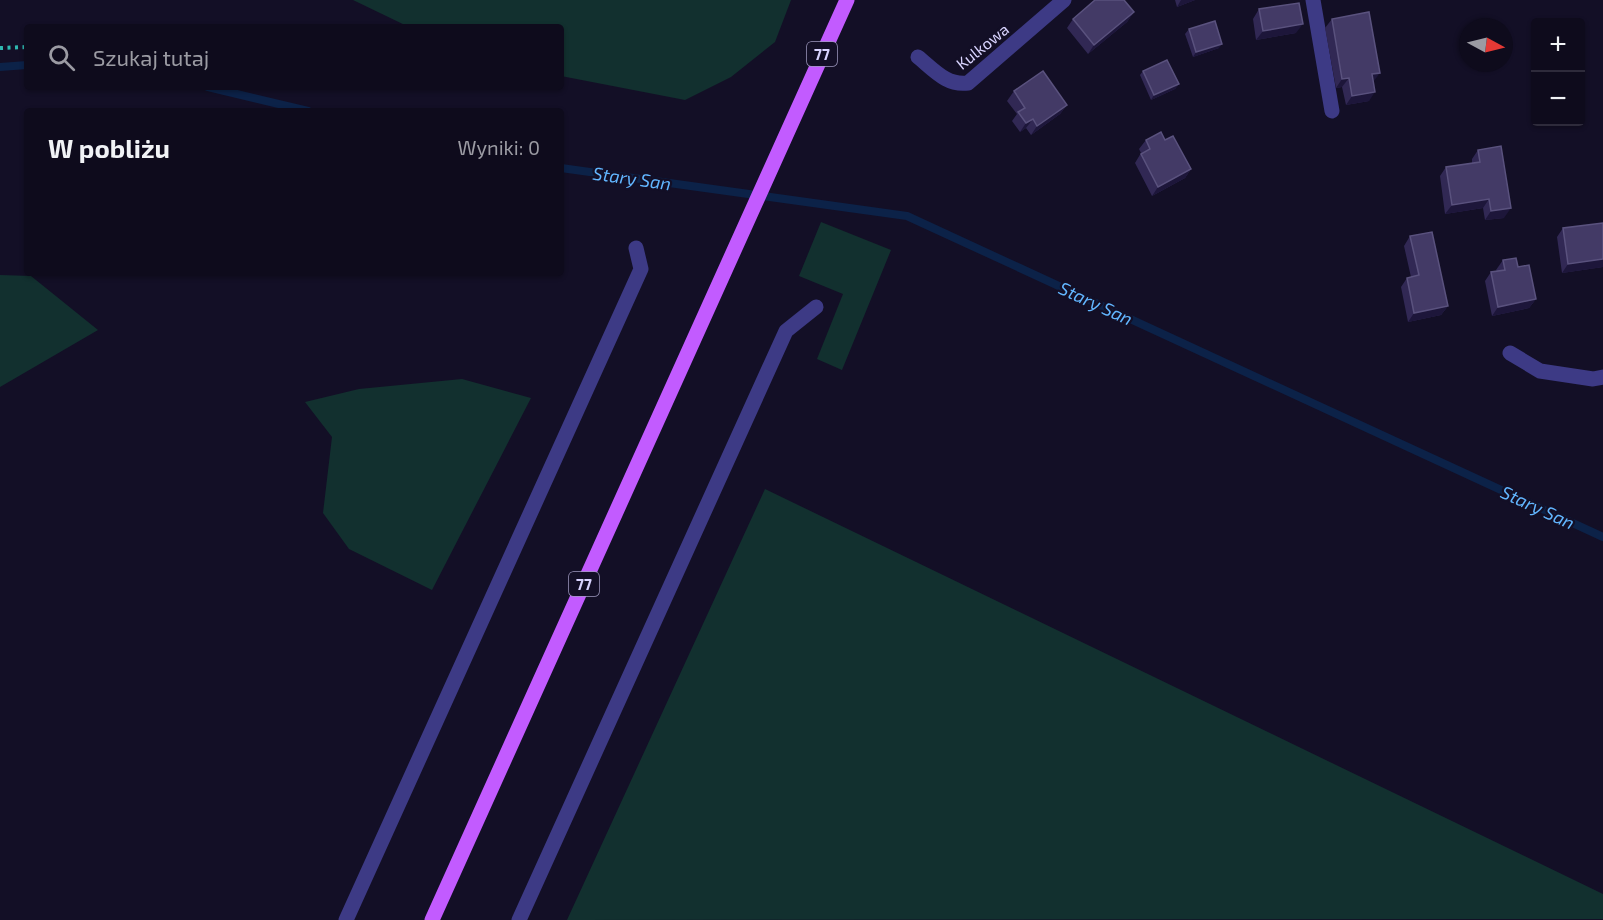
<!DOCTYPE html>
<html lang="pl">
<meta charset="utf-8">
<style>
body{margin:0;font-family:"Exo 2",sans-serif;background:#171425;color:#f1f3f6}
.controls{position:absolute;right:18px;top:18px;display:grid;overflow:hidden;border-radius:6px;box-shadow:0 2px 4px #0004}
.controls button{width:54px;height:54px;display:grid;place-items:center;padding:0;border:0;border-bottom:2px solid #2e2b3b;background:#0e0b1c;color:#f1f3f6;font:30px sans-serif}
.compass{position:absolute;left:1459px;top:18px;width:54px;height:54px;border-radius:50%;background:#0e0b1c;box-shadow:0 2px 4px #0004;rotate:97deg}
.list{margin:0;padding:0;list-style:none}
h2{display:flex;justify-content:space-between;align-items:center;height:78px;margin:0;padding:0 24px;font-size:26px}
h2 small{font-size:20px;font-weight:400;color:#9b9ba3}
.icon{flex:none;width:33px;height:33px;fill:none;stroke:currentColor;stroke-width:2;stroke-linecap:round;stroke-linejoin:round}
.map{position:relative;flex:none;width:1603px;height:920px;overflow:hidden}
.search{position:absolute;background:#0e0b1c;box-shadow:0 2px 4px #0004;left:24px;top:24px;width:540px;height:66px;display:flex;align-items:center;gap:15px;box-sizing:border-box;padding:0 21px;border-radius:6px;color:#9b9ba3;font-size:22px}
.panel{position:absolute;background:#0e0b1c;box-shadow:0 2px 4px #0004;left:24px;top:108px;width:540px;height:168px;border-radius:6px}
.map>svg:first-child{display:block}
.green{fill:#12302f}
.lines{fill:none;stroke-linecap:round;stroke-linejoin:round}
.stream{stroke:#0c2248;stroke-width:8}
.path{stroke:#2fb8b0;stroke-width:4;stroke-dasharray:3 4.5;stroke-linecap:butt}
.minor{stroke:#3d3a85;stroke-width:15}
.major{stroke:#c25bff;stroke-width:15}
.wall{fill:#312854}
.shaded-wall{fill:#1d163a}
.building{fill:#433a66;stroke:#5a527e;stroke-width:1.5}
.labels{text-anchor:middle;dominant-baseline:central;stroke-width:4.5;stroke-linejoin:round;paint-order:stroke}
.shield{fill:#130f26;stroke:#9e99be;stroke-width:1.5}
.shield-label{font-size:15px;font-weight:bold;fill:#d9d4ff}
.street-label{font-size:16px;fill:#d9d4ff;stroke:#130f26}
.water-label{font-size:18px;font-style:italic;fill:#62b6ff;stroke:#130f26}
</style>
<div class="map">
<svg width="1603" height="920" viewBox="0 0 1603 920">
<rect width="100%" height="100%" fill="#130f26"/>
<path class="green" d="M353 0H791L775 42 731 77 685 100 561 76V27H409Z
M821 222 891 250 842 370 817 359 843 294 799 276Z
M0 275 31 276 98 330 0 387Z
M462 379 531 398 432 590 349 549 323 513 332 437 305 402 359 389Z
M765 489 1603 894V919L567 920Z"/>
<g class="lines">
<path class="stream" d="M0 67 27 65
M208 87 308 111
M561 168 907 216 1603 537"/>
<path class="path" d="M0 48 27 47"/>
<path class="minor" d="M1313 0 1332 111
M918 57C934 70 947 86 968 83L1064 0
M1510 353 1540 371 1593 379 1603 377
M346 920 641 269 636 248
M519 920 786 331 816 307"/>
<path class="major" d="M432 920 847 0"/>
</g>
<path class="wall" d="M1175 0H1195L1177 7Z
M1259 9 1296 33 1256 40 1253 19Z
M1134 12 1127 22 1088 54 1067 28 1073 19Z
M1332 19 1373 82 1369 101 1346 105 1342 87 1336 88 1325 28Z
M1189 29 1219 48 1193 57 1185 34Z
M1143 71 1179 84 1175 89 1151 100 1140 75Z
M1014 91 1067 105 1060 114 1031 135 1026 128 1020 132 1012 121 1017 114 1007 101Z
M1146 140H1165L1191 169 1185 178 1152 196 1135 163 1141 153 1139 149Z
M1478 150 1504 218 1485 220 1483 208 1445 214 1440 176 1446 167 1472 163V159Z
M1563 228 1603 267 1562 273 1557 237Z
M1410 236 1448 306 1441 315 1408 322 1401 287 1407 278 1411 277 1404 246Z
M1503 260 1518 267 1536 299 1529 308 1492 316 1485 281 1491 272 1497 271 1496 270Z"/>
<path class="shaded-wall" d="M1181 0H1195L1177 7Z
M1134 12 1127 22 1088 54 1094 45Z
M1303 24 1296 33 1256 40 1263 31Z
M1222 44 1219 48 1193 57 1196 52Z
M1380 73 1373 82 1372 74Z
M1349 78 1342 87 1336 88 1342 79Z
M1179 84 1175 89 1151 100 1154 95Z
M1375 92 1369 101 1346 105 1352 96Z
M1067 105 1060 114 1031 135 1037 126Z
M1033 119 1026 128 1020 132 1026 123Z
M1191 169 1185 178 1152 196 1158 187Z
M1489 199 1483 208 1445 214 1452 205Z
M1511 208 1504 218 1485 220 1491 211Z
M1603 259V267L1562 273 1568 264Z
M1536 299 1529 308 1492 316 1498 307Z
M1448 306 1441 315 1408 322 1414 313Z"/>
<path class="building" d="M1095 0H1124L1134 12 1094 45 1073 19Z
M1299 3 1303 24 1263 31 1259 9Z
M1369 12 1380 73 1372 74 1375 92 1352 96 1349 78 1342 79 1332 19Z
M1215 21 1222 44 1196 52 1189 29Z
M1167 60 1179 84 1154 95 1143 71Z
M1043 71 1067 105 1037 126 1033 119 1026 123 1018 112 1025 108 1014 91Z
M1161 132 1165 140 1173 136 1191 169 1158 187 1141 154 1150 149 1146 140Z
M1501 146 1511 208 1491 211 1489 199 1452 205 1446 167 1480 162 1478 150Z
M1603 223V259L1568 264 1563 228Z
M1432 232 1448 306 1414 313 1407 278 1419 275 1410 236Z
M1516 258 1518 267 1529 265 1536 299 1498 307 1491 272 1505 270 1503 260Z"/>
<g class="labels">
<g class="shield">
<rect x="807" y="42" width="30" height="24" rx="4.5"/>
<rect x="569" y="572" width="30" height="24" rx="4.5"/>
</g>
<g class="shield-label">
<text x="822" y="54">77</text>
<text x="584" y="584">77</text>
</g>
<g class="street-label">
<text transform="translate(982 46) rotate(-39)">Kulkowa</text>
</g>
<g class="water-label">
<text transform="translate(632 178) rotate(8)">Stary San</text>
<text transform="translate(1096 303) rotate(25)">Stary San</text>
<text transform="translate(1538 507) rotate(25)">Stary San</text>
</g>
</g>
</svg>
<div class="controls">
<button>+</button>
<button>−</button>
</div>
<svg class="compass" viewBox="-18 -18 36 36"><path d="M0-13l5 13h-10z" fill="#e53935"/><path d="M0 13l5-13h-10z" fill="#9b9ba3"/></svg>
<div class="search"><svg class="icon" aria-label="search" viewBox="0 0 24 24"><circle cx="10" cy="10" r="6"/><path d="M15 15l6 6"/></svg>Szukaj tutaj</div>
<section class="panel">
<h2>W pobliżu<small>Wyniki: 0</small></h2>
<ul class="list">
</ul>
</section>
</div>
